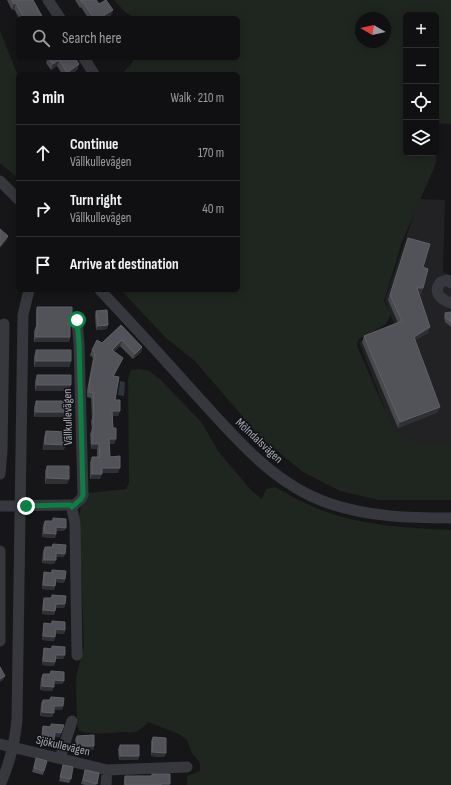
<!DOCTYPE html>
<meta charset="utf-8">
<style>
body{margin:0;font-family:"Sofia Sans Condensed",sans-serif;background:#1e1e20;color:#f1f3f6}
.controls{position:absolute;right:12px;top:12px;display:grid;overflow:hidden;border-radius:6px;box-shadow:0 2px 10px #0003}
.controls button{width:36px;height:36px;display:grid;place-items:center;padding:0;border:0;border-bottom:1px solid #303032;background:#101012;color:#f1f3f6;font:20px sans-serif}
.compass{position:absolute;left:355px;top:12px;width:36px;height:36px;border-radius:50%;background:#101012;box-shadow:0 2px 10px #0003;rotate:279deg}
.stop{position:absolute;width:12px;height:12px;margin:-9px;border:3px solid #0b8043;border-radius:50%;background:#fff}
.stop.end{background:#0b8043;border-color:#fff;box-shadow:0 1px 4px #0008}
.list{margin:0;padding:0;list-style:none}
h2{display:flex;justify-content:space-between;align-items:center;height:52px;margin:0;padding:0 16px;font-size:17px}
h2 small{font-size:13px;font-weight:400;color:#9c9d9f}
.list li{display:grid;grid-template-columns:26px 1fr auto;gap:12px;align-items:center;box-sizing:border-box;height:56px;padding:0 16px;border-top:1px solid #303032}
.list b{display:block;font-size:15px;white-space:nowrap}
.list p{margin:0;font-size:13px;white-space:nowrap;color:#9c9d9f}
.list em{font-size:13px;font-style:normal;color:#9c9d9f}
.icon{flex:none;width:22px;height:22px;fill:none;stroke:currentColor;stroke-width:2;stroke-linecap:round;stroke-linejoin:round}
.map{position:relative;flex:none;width:451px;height:785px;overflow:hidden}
.search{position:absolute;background:#101012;box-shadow:0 2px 10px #0003;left:16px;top:16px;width:224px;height:44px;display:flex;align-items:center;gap:10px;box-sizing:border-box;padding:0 14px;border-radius:6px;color:#9c9d9f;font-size:15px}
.panel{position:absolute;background:#101012;box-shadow:0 2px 10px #0003;left:16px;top:72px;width:224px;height:220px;border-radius:6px}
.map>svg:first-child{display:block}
.built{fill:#222225}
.green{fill:#1e261f;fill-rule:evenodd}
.water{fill:#2c353c}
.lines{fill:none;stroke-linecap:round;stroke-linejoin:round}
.minor{stroke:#37383d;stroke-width:11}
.wall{fill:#47494d}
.shaded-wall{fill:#2f3033}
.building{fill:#525359;stroke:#5f6168}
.route{stroke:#0b8043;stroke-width:5}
.labels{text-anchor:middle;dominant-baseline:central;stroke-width:3;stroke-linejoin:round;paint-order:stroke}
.street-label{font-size:12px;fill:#a8adb8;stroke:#111113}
</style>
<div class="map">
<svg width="451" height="785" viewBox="0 0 451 785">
<rect width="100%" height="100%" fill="#161618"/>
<path class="built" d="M419 199 445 200 443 272 451 276V449L403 446 392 427 359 342 396 329 385 300Z"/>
<path class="green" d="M114 0H451V124L436 123V15H406V153H436V163L402 242 384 301 391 314 386 324 358 340 357 346 392 426C404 440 417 444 435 443 440 443 446 441 451 442V500H379L340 491 303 472 261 438 195 361 166 338 121 290H238V74H122L131 64 135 58H238V18H134L124 11ZM361 18H385V42H361Z
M0 31 18 76V178L0 163Z
M139 369 149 371 161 380 202 423 218 451 251 490 262 499 266 489 275 487C291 496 307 505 324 511 365 526 408 528 451 530V785H187V776L200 771V763L192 753 187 740 179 734 148 722C144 726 141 730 135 732 131 733 126 732 122 732 107 733 95 735 80 731L77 726 76 677 84 646 79 517 81 507 86 501 88 493 126 489 129 483 128 379 131 370Z"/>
<path class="water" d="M120 381 125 382 124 396 118 395Z"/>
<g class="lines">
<path class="minor" d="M48 0 60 18
M84 58 94 74
M0 181 18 199
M451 283 447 280 441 282C432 292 441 300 451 303
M100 290C129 321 159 353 188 386 230 431 270 484 331 504 370 517 411 518 451 518
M0 474 2 451 4 324
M0 506 65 505H70L72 509 75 523 77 655
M72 507 81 499 83 495 79 344 77 321
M0 551V641
M0 744 107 770 187 767
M60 758 72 721
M0 785C10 763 15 743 17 719L23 315 29 290
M106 785 107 770"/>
</g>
<path class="wall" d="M7 0H33L43 18H19L14 9 12 10Z
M75 0H96L99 4 111 15 106 18H88L81 7 80 8Z
M46 58H75L79 64 77 70 71 74H62L57 66 51 70 46 63 47 60Z
M408 238 423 267V288L421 294H419L428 333 415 340 438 412 398 428 362 342 364 336 398 323 388 300Z
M37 307 72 318 70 322V337L69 342H34V331L36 327V312Z
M96 311 107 329 96 330 95 315Z
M451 312V327L445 322 444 317 445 313Z
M121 325 142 347 141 352 133 359 120 346 114 351 123 358 114 376 115 400 120 411 118 416H113V428L116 439 114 444H109L110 457 118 473H102L100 479H90V462L92 457H97V449H91L90 434 92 430 91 421 92 418 91 398 87 397V390L93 358 90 355 92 350 102 343Z
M36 350 71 361 69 367H34V356Z
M37 375 69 391H35V381Z
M36 401 69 417H34V407Z
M46 431 64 450H43L44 437Z
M47 466 69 479 67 484H45V471Z
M53 518 64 531H56V534L55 538 42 537 43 525 45 521H52Z
M53 544 64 557H56L54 564 42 563 43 551 45 547H52Z
M52 570 65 579 64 583 56 582 54 590 42 589 43 576 44 572 51 573Z
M52 595 65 604 64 608H56L55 611 54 615 42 614 43 601 44 598H51Z
M52 621 65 630 64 634 55 633 54 641 42 640 43 627 44 623 51 624Z
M52 646 65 655 63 659H55V662L54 666 42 665 43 652 44 648 51 649Z
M51 671 64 681 62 684H54L52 691 40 690 41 678 43 674H50Z
M51 697 63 706 62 710H54L52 717 40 716 41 703 43 700H49Z
M51 724 60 737 54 736 53 744 41 743 42 730 43 726 50 727Z
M77 736 94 746 93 750H76L75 739Z
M153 737 166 753 164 757 151 756V741Z
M120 745 139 756 138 760H119L118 749Z
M36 758 44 771 43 775 32 772Z
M63 765 71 779 69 783 59 781Z
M85 770 99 773 96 785H85L81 784Z
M152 774 169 785H124V779L125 776H151Z"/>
<path class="shaded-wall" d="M16 3 14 9 12 10 14 4Z
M113 10 111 15 106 18H103L104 15Z
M59 60 57 66 51 70 53 64Z
M79 64 77 70 71 74H66L67 73Z
M8 236 7 240 0 248V246Z
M417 288H423L421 294H415Z
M108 325 107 329 96 330 98 326Z
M430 327 428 333 412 342 414 337Z
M36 337H70L69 342H34Z
M122 340 120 346 110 355 112 350Z
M142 347 141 352 133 359 135 354Z
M123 358 121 363 111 381 113 376Z
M36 361H71L69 367H34Z
M37 385H71L69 391H35Z
M440 407 438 412 398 428 400 422Z
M112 411H120L118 416H111Z
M36 412H71L69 417H34Z
M109 439H116L114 444H107Z
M45 444 66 445 64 450H43Z
M92 444H99L97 449H91Z
M102 468H120L118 473H100Z
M92 474H102L100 479H90Z
M47 478 69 479 67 484H45Z
M56 527 66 528 64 531H55Z
M44 533 56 534 55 538 42 537Z
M56 553 65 554 64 557H55Z
M44 560H56L54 564 42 563Z
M56 578 65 579 64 583 55 582Z
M43 585 55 586 54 590 42 589Z
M56 604H65L64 608H55Z
M43 610 55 611 54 615 42 614Z
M56 629 65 630 64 634 54 633Z
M43 636 55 637 54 641 42 640Z
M56 655H65L63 659 54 658Z
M43 661 55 662 54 666 42 665Z
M5 676 3 680 0 682V679Z
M54 680 64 681 62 684H53Z
M42 686 54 687 52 691 40 690Z
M54 706H63L62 710H53Z
M42 712 54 713 52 717 40 716Z
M55 732 61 733 60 737 53 736Z
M42 739 54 740 53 744 41 743Z
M77 746H94L93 750H76Z
M152 752 166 753 164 757 151 756Z
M120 756H139L138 760H119Z
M161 784H170L169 785H161Z"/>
<path class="building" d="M12 0H33L43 18H24L16 3 14 4Z
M80 0H96L99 4 106 0 113 10 104 15 106 18H94L83 2H82Z
M48 58H75L79 64 67 73 59 60 53 64Z
M0 229 8 236 0 246Z
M408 238 430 244 423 267 428 269 423 288H417L430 327 414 337 440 407 400 422 364 336 402 321 390 295Z
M37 307H72V318H70V337H36V327H37Z
M107 310 108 325 98 326 96 311Z
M451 312V322L446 318 445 313Z
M121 325 142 347 135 354 122 340 112 350 123 358 113 376 119 377 115 400H120V411H112L113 428H116V439H109L110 457 120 456V468H102V474H92V457H100L99 444H92V429H93V416H94L93 393 89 392V385L95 353 92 350 97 340 102 343Z
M36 350H71V361H36Z
M37 375H71V385H37Z
M36 401H71V412H36Z
M46 431 67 432 66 445 45 444Z
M47 466H69V479L47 478Z
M53 518 66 519V528L56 527V534L44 533 45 521H53Z
M53 544 66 545 65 554 56 553V560H44L45 547H52Z
M52 570 66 571 65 579 56 578 55 586 43 585 44 572 52 573Z
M52 595 66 596 65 604H56L55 611 43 610 44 598H52Z
M52 621 65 622V630L56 629 55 637 43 636 44 623 52 624Z
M52 646 65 647V655H56L55 662 43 661 44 648 52 649Z
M0 667 5 676 0 679Z
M51 671 64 672V681L54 680V687L42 686 43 674H50Z
M51 697 64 698 63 706H54V713L42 712 43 700H50Z
M51 724 64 725 61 733 55 732 54 740 42 739 43 726 51 727Z
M94 735V746H77V736Z
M153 737 166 738V753L152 752Z
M120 745H139V756H120Z
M36 758 47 761 44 771 34 768Z
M63 765 73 767 71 779 60 777Z
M85 770 99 773 97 784 83 780Z
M152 774H170V784H161V785H125V776H152Z"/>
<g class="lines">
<path class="route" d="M26 506 65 505H70L72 507 81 499 83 495 79 344 77 320"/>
</g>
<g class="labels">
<g class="street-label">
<text transform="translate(68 417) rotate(-91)">Vällkullevägen</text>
<text transform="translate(259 441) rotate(43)">Mölndalsvägen</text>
<text transform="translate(63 746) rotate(13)">Sjökullevägen</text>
</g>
</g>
</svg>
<div class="controls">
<button>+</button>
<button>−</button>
<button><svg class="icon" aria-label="locate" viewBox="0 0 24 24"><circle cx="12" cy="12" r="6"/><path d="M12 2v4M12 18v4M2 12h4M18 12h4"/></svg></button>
<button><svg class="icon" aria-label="layers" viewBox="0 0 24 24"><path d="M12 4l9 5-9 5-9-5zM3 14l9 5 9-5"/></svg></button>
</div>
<svg class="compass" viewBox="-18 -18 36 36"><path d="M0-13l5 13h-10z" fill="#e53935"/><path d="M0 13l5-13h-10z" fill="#9c9d9f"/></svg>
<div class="stop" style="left:77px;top:320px"></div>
<div class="stop end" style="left:26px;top:506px"></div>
<div class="search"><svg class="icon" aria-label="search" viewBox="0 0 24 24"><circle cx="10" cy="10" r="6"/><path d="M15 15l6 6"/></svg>Search here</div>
<section class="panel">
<h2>3 min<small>Walk · 210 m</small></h2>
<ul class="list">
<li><svg class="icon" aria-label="ahead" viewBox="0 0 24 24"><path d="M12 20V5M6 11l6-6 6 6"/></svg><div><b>Continue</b><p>Vällkullevägen</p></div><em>170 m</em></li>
<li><svg class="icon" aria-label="right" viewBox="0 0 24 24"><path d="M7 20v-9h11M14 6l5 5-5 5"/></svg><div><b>Turn right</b><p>Vällkullevägen</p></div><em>40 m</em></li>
<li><svg class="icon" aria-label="arrive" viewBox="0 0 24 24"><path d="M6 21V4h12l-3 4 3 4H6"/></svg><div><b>Arrive at destination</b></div></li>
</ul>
</section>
</div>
